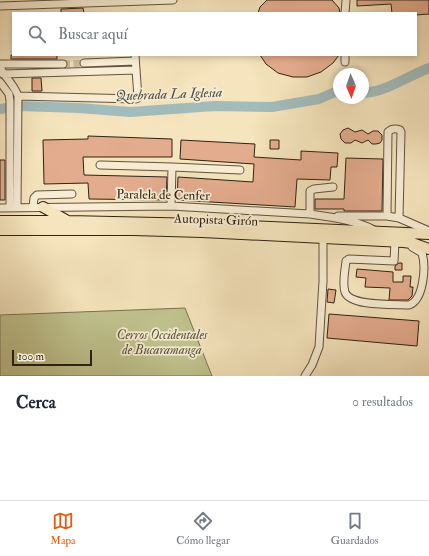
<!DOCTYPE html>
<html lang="es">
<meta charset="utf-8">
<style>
body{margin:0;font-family:"IM FELL Double Pica",serif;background:#f6f6f7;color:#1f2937}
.compass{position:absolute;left:333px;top:68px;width:36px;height:36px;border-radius:50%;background:#fff;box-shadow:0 2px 6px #0003;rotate:178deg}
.scale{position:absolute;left:12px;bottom:10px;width:80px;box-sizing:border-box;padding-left:4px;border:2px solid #2f2314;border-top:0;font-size:11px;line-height:14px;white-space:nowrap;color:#2f2314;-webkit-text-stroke:3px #f8edd4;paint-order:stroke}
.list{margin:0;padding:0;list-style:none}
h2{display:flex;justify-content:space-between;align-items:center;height:52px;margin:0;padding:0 16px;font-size:17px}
h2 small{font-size:13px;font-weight:400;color:#747a83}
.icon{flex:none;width:22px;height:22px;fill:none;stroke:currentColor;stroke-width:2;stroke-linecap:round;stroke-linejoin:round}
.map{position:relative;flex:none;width:429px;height:376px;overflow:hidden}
.search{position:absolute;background:#fff;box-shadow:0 2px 6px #0003;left:12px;right:12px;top:12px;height:44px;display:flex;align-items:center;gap:10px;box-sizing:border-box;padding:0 14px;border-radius:0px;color:#747a83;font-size:15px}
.sheet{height:124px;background:#fff}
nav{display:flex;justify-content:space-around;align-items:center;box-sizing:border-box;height:56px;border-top:1px solid #e0e1e3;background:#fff;font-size:11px;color:#747a83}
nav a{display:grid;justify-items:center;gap:2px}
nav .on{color:#ea580c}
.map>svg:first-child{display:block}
.green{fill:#c0c38e;stroke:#787351}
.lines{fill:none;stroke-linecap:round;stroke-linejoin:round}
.river{stroke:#a2bcbc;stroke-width:10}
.building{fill:#e3ac8e;stroke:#2f2314}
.minor-tunnel{stroke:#cdbd9b;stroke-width:7;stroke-dasharray:7 3.5;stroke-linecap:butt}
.minor-casing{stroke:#60533e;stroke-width:9}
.highway-casing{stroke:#2f2314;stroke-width:12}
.minor{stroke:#f8edd4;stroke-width:7}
.highway{stroke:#f5e4bd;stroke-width:10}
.labels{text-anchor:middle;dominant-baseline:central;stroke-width:3.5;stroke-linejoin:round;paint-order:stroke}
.street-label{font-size:13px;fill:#2f2314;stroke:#f8edd4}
.park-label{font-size:13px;font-style:italic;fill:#5a5339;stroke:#f8edd4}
.water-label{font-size:14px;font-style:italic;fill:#525146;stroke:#f8edd4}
</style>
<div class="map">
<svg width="429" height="376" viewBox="0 0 429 376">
<rect width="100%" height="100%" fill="#f5e4bd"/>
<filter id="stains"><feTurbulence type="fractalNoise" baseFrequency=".005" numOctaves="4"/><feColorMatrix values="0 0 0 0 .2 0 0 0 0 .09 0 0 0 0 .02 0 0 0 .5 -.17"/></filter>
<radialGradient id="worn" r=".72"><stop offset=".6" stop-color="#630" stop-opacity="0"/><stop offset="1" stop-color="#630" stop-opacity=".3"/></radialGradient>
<path class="green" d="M185 308 212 376H0V315Z"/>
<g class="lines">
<path class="river" d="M363 93C386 92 408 76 429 68
M0 109 19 106 79 108 130 112 215 106 272 107 319 99 335 92 339 93"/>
</g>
<path class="building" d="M267 0H332L339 8 340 13H258L260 7Z
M357 0H429V14L416 15V13H392L391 4 357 6Z
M83 8 84 13H61V9Z
M11 55H57V59H11Z
M260 55H339L333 63 321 72 307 77H293L278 73 266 64Z
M32 78H41L42 91H32Z
M348 128 355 132 362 130 368 134 373 131H378L382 135V140L380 143 376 144H372L368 140 362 143 355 140 351 143H345L341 139 340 134 343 130Z
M88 136 172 139V157H83L84 175 167 177 166 200 89 199 88 183 44 184 43 140 88 139Z
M181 140 255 144 254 157 301 160V151L338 153 337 167H331L330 180 297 179 295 207 177 200 178 177 253 182 254 164 180 159Z
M270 140H279V149H270Z
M346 158 383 159 382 211H344V209H315V199H344Z
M0 160H5V200H0Z
M399 263H402V270H395V266Z
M357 269 393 272V282H403V276H411L410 287H413L412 296 408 300H389L390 288 365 287 366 278 356 277Z
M328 289 336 290 334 303 327 302Z
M329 314 419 321 417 346 327 338Z"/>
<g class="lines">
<path class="minor-tunnel" d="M63 64 84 63"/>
<g class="minor-casing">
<path id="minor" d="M0 6 173 0
M345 13 346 0
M345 62V55
M84 63 135 61
M0 64H63
M0 67C5 78 14 84 18 96L17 208
M3 74 136 70
M0 82 9 94 10 101V208
M18 96 136 99 138 98 135 55
M100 165 172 167
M171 206 172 167 240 170
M33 207 34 198 37 195 72 194
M0 208 171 206 310 214C331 217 355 220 374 230
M310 214V191L314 189 333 187
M338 216H387L399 218 429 231
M387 216 388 132C392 128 395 128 400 130L401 132 399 218
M395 242 394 261 349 259 346 261C345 271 342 283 345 292 350 307 396 304 409 305 424 300 426 266 422 253L412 247
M305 376 312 365 319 347 323 281V238"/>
</g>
<g class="highway-casing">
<path id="highway" d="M43 207 66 220
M0 221H68L203 224 429 234
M0 230H133L202 232 403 242 412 243 429 249"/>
</g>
<use href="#minor" class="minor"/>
<use href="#highway" class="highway"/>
</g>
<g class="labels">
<g class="street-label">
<text transform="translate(163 195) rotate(1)">Paralela de Cenfer</text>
<text transform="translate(216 220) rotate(2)">Autopista Girón</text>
</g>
<g class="park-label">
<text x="162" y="335">Cerros Occidentales<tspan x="162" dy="15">de Bucaramanga</tspan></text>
</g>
<g class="water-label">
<text transform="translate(169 94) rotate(-2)">Quebrada La Iglesia</text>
</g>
</g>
<rect width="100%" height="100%" filter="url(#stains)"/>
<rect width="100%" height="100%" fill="url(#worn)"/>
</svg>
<svg class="compass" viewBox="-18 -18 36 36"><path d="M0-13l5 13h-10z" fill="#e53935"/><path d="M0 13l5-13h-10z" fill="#747a83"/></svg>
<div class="scale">100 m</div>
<div class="search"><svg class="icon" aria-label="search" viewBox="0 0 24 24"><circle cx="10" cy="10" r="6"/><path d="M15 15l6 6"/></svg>Buscar aquí</div>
</div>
<section class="sheet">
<h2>Cerca<small>0 resultados</small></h2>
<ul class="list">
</ul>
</section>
<nav>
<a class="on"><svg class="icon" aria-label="map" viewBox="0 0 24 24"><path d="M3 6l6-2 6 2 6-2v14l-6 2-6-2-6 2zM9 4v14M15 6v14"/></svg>Mapa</a>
<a><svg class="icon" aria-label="directions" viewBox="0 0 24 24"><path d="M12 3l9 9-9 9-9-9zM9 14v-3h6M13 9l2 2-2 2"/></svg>Cómo llegar</a>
<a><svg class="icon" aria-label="saved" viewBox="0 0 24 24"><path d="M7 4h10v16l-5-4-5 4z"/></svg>Guardados</a>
</nav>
